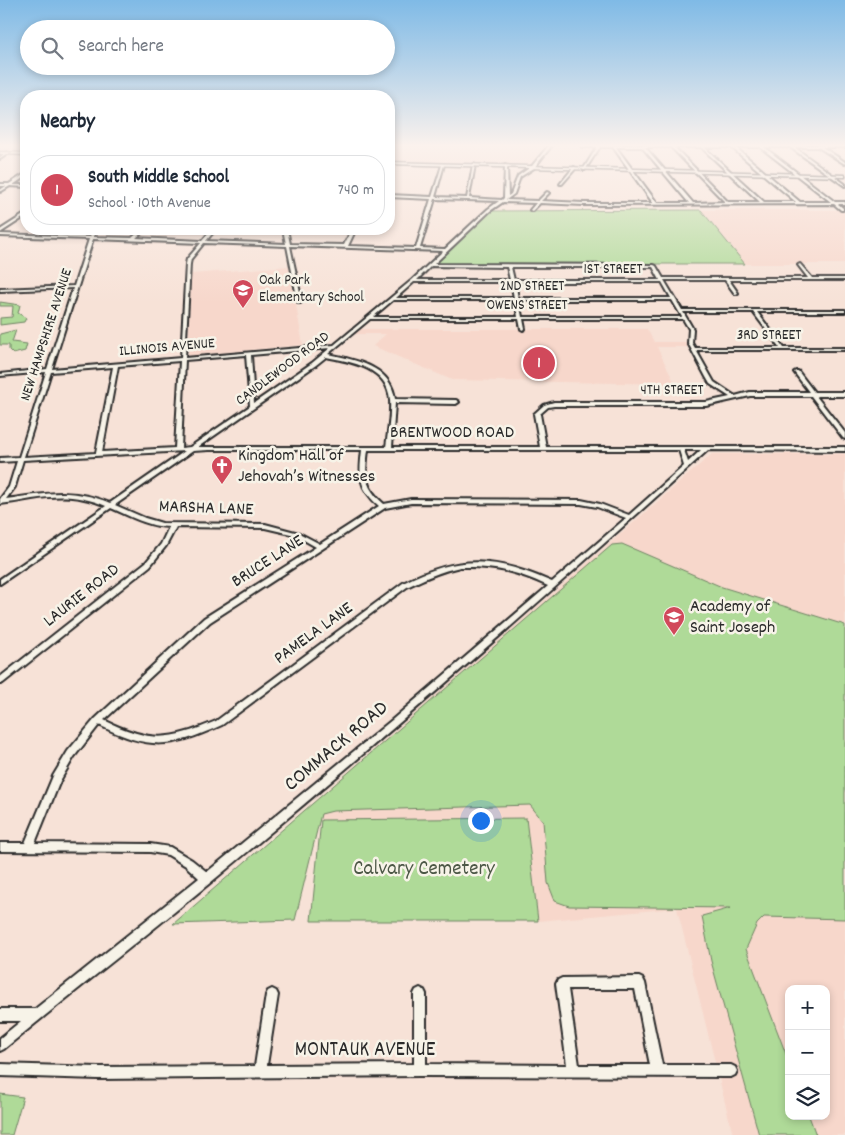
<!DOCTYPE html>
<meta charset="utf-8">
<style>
body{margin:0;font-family:Dekko,sans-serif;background:#f2f2f3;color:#1f2937}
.controls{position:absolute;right:15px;bottom:15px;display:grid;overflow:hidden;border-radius:10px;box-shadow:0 2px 8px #0003}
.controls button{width:45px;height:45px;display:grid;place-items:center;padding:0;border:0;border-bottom:1px solid #e0e1e3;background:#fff;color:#1f2937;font:25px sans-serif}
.you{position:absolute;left:480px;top:820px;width:18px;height:18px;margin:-12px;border:4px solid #fff;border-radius:50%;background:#1a73e8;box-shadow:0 0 0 8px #1a73e833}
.badge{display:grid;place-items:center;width:32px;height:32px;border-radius:50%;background:#d1495b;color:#fff;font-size:16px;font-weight:700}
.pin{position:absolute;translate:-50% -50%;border:2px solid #fff;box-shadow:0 1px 5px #0006}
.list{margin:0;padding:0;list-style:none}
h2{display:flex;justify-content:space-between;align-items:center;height:65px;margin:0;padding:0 20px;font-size:21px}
h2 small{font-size:16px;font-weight:400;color:#747a83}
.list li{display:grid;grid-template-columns:32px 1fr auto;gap:15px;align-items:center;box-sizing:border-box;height:70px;margin:0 10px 10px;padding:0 10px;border:1px solid #e0e1e3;border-radius:20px}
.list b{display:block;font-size:19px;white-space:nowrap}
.list p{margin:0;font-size:16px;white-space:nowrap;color:#747a83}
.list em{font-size:16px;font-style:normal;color:#747a83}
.icon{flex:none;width:28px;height:28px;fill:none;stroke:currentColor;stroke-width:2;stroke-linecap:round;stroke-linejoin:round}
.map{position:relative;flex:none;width:845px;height:1135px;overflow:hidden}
.search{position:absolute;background:#fff;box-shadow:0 2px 8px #0003;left:20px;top:20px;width:375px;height:55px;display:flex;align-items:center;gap:12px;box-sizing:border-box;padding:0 18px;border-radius:28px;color:#747a83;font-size:19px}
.panel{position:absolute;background:#fff;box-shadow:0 2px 8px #0003;left:20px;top:90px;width:375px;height:145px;border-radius:20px}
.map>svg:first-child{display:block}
.built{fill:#f7d7cb;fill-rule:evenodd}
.green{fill:#afda98;stroke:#6d8262}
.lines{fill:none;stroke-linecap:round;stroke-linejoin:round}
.minor-casing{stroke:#2b2b2b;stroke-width:4}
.major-casing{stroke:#2b2b2b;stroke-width:3}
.minor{fill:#f7f3e8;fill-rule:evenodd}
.major{fill:#f7f3e8;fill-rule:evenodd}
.labels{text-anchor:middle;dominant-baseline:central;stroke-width:5;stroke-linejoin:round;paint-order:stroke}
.far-street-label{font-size:15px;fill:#2b2b2b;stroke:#f7f3e8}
.far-poi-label{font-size:15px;fill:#2b2b2b;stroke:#f7f3e8;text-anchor:start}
.street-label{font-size:18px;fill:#2b2b2b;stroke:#f7f3e8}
.poi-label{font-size:18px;fill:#2b2b2b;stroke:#f7f3e8;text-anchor:start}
.near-street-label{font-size:21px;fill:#2b2b2b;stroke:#f7f3e8}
.near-park-label{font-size:21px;fill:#4c5746;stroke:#f7f3e8}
</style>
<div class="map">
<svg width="845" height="1135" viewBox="0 0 845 1135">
<rect width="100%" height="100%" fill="#f7e2d7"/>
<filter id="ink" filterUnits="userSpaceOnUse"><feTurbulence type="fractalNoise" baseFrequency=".02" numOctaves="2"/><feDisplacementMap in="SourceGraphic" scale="10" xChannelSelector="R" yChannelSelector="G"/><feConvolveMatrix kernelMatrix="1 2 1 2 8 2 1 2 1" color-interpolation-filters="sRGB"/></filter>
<g filter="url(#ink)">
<path class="built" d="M389 144H552L533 167 389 163Z
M701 210H845V264H745Z
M289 266 303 345 188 356 191 274Z
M360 329H647L654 342H686L688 347H657L675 384 452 380 373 346 386 334H355Z
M712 454H845V1135H733L677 908 538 921 526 818 293 820ZM789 989H826V1116H789Z"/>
<path class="green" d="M701 210 745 264H434L492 211Z
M0 302 20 305 18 313 26 318 24 322 0 325V318L12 317 13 306H0Z
M16 330 12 342 27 344 25 351 13 354 9 350V345H0V334Z
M622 544 722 587 845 625V919L764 917 757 924 746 949 789 1062V1116H809L816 1135H759L711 961 702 916 731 908 569 906 555 901 548 883 543 821 530 805 333 811 321 814 295 920 173 924 612 545Z
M526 818 538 921H311L321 820Z
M0 1094 23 1097 12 1135H0Z"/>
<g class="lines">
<g class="minor-casing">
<path id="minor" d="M550 144H553L534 168 520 177 514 194 506 200 538 201 547 192 549 193 541 201 584 203H653L613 147H600L585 170H583L597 147H582L583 145H845V147H822L845 162V164L818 147H794L845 184V186L790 147H764L835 202H845V204H838L843 208V210H841L834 204 584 205 540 203 532 211 530 210 536 203 503 202 490 211 434 264 654 265 656 266 663 278H808L798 265 800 264 812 278H845V280H729L738 293 736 294H735L725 280H664L682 310H845V312H757L784 348H845V350H696L714 382 735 396 750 392H809L794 372 796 371H798L814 392H845V396H816L845 433V439L843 438 811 396H750L706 406H554L548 407 540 414 546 447H845V451L708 450C545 598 379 743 210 883 142 939 72 993 4 1049L0 1051V1038L21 1021H0V1009H35L199 878 186 866 168 855 150 852 0 851V843H25L53 776 68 751 95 719 204 618 316 547 295 535 265 528 176 527 166 546 150 566 3 683 0 684V677L146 562 161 544 169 527C149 527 129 516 111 508L0 584V579L106 506C80 495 59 495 32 499 21 501 10 503 0 504V499L9 487 17 461 0 462V458L19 457 46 372 0 376V374L47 369 73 288 0 291V289L74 286 89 239 0 236V234L90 237 92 229H96L93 237 132 238 142 229H146L136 238 202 241 212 229H216L206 241 286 244 283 229H287L290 244 344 245 352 229H356L348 246 416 248 431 199 389 197V195L432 197 442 165 443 164 444 165 435 197 467 198 473 165 474 164 475 165 469 198 502 200 504 198 505 165 507 166 508 196 511 194 518 176 532 166ZM616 147H642L689 203H657ZM645 147H671L725 202 693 203ZM674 147H701L760 202H728ZM704 147H731L796 202H764ZM735 147H760L831 202H800ZM435 199 499 201 488 209 445 249 420 248ZM93 239 201 243 187 259 186 264 181 358 52 369ZM204 243 287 246 298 302 300 303 302 302 290 246 443 251 412 280 334 345 185 358 190 264 191 259ZM431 266 507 267 510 280H417ZM511 267H653L660 280H514ZM414 282H511L514 298H396ZM515 282H662L671 298H518ZM393 300H515L518 317H373ZM519 300H672L682 317H522ZM683 312H753L780 348H695L692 343 693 329ZM370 319H519L521 329 523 330 525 329 523 319H683L689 329 688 343 706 377 710 384 730 397 706 402H554L544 405 534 414 540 447H392L395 403 456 404 459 402 456 400 395 399C391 366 356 360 328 354ZM330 348 312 363 254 403 251 355ZM246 355 250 406 190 447 181 448 185 360ZM326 357C352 362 388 368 390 400 391 416 388 431 386 447H198L316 365ZM180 361 175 448 102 452 118 366ZM113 367 96 453 24 457 51 372ZM209 450H362C359 475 358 488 379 506L320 544 299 533 265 524 162 523 145 518 115 505 193 451ZM368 450H679L684 466 629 515 600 504 581 500 411 499 384 504C363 486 365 475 368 450ZM684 450H701L688 462ZM185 451 110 503C71 487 46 494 6 499L15 487 23 460ZM411 503 581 504 597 507 626 518 552 582C496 557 459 554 403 583L216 721C169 741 151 743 104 720L210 622 385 508ZM460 567C495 566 517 572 548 586L393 719 207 872 192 860 170 847 150 844 35 843 60 781 74 757 99 725C151 751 171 748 222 725L407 587C425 578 441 571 460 567Z
M7 152 9 153 0 159V157Z
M574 167 576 168 562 184H560Z
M25 174H26V176L13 185H26V187L10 186 0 192V190L6 186H0V184H9Z
M25 214H26V216L0 233V230Z
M639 977 643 979 645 983 662 1065H731L735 1067 737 1071 735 1075 731 1077 420 1076 98 1079 0 1076V1064L98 1067 255 1066 266 995 268 991 272 989 276 991 278 995 267 1065 414 1064V994L416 990 420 988 424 990 426 994V1064L567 1065 556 984 558 980 562 978ZM568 989H635L650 1065H579Z"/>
</g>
<g class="major-casing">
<path id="major" d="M0 152 26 153V155L0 154Z
M389 162 845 175V177L389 164Z"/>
</g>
<use href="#minor" class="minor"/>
<use href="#major" class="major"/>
</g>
</g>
<linearGradient id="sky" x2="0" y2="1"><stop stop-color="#7fbae6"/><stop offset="0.48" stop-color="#fbf2ed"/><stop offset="1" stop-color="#fbf2ed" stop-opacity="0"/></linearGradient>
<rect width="845" height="303" fill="url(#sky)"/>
<defs>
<g id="school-pin" transform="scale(1.125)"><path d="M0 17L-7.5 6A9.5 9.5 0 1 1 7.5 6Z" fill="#d1495b" stroke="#f7f3e8"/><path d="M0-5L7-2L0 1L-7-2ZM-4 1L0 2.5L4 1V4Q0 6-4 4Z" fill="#fff"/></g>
<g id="church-pin" transform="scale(1.125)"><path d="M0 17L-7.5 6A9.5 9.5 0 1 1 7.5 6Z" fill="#d1495b" stroke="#f7f3e8"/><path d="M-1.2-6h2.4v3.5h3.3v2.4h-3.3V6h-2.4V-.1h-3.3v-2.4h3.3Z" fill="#fff"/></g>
</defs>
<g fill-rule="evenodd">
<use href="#school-pin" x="243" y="290"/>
<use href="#church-pin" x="222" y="466"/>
<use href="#school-pin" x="674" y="617"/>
</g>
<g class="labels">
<g class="far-street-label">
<text x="613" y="270">1ST STREET</text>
<text x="532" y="287">2ND STREET</text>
<text x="527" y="306">OWENS STREET</text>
<text transform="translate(47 335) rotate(-72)">NEW HAMPSHIRE AVENUE</text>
<text x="769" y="336">3RD STREET</text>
<text transform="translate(167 348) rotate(-5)">ILLINOIS AVENUE</text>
<text transform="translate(283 369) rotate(-37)">CANDLEWOOD ROAD</text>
<text x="672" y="391">4TH STREET</text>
</g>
<g class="far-poi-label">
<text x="259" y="281">Oak Park<tspan x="259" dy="17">Elementary School</tspan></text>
</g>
<g class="street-label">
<text x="452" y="433">BRENTWOOD ROAD</text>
<text transform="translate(206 509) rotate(2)">MARSHA LANE</text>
<text transform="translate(268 562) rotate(-33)">BRUCE LANE</text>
<text transform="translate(82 596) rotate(-38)">LAURIE ROAD</text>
<text transform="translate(314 634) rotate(-36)">PAMELA LANE</text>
</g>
<g class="poi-label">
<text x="238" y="456">Kingdom Hall of<tspan x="238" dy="21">Jehovah’s Witnesses</tspan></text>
<text x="690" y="607">Academy of<tspan x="690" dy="21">Saint Joseph</tspan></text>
</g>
<g class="near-street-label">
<text transform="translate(337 747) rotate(-40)">COMMACK ROAD</text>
<text x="365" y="1051">MONTAUK AVENUE</text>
</g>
<g class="near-park-label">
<text x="424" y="870">Calvary Cemetery</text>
</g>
</g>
</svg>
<div class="controls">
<button>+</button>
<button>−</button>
<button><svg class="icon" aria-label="layers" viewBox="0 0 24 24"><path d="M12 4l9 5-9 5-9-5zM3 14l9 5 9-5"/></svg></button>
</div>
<div class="you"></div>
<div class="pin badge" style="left:539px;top:363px">1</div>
<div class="search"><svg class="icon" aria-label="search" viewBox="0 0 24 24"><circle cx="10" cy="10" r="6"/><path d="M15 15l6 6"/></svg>Search here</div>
<section class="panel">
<h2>Nearby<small></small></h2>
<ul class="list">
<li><span class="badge">1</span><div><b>South Middle School</b><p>School · 10th Avenue</p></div><em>740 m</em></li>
</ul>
</section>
</div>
